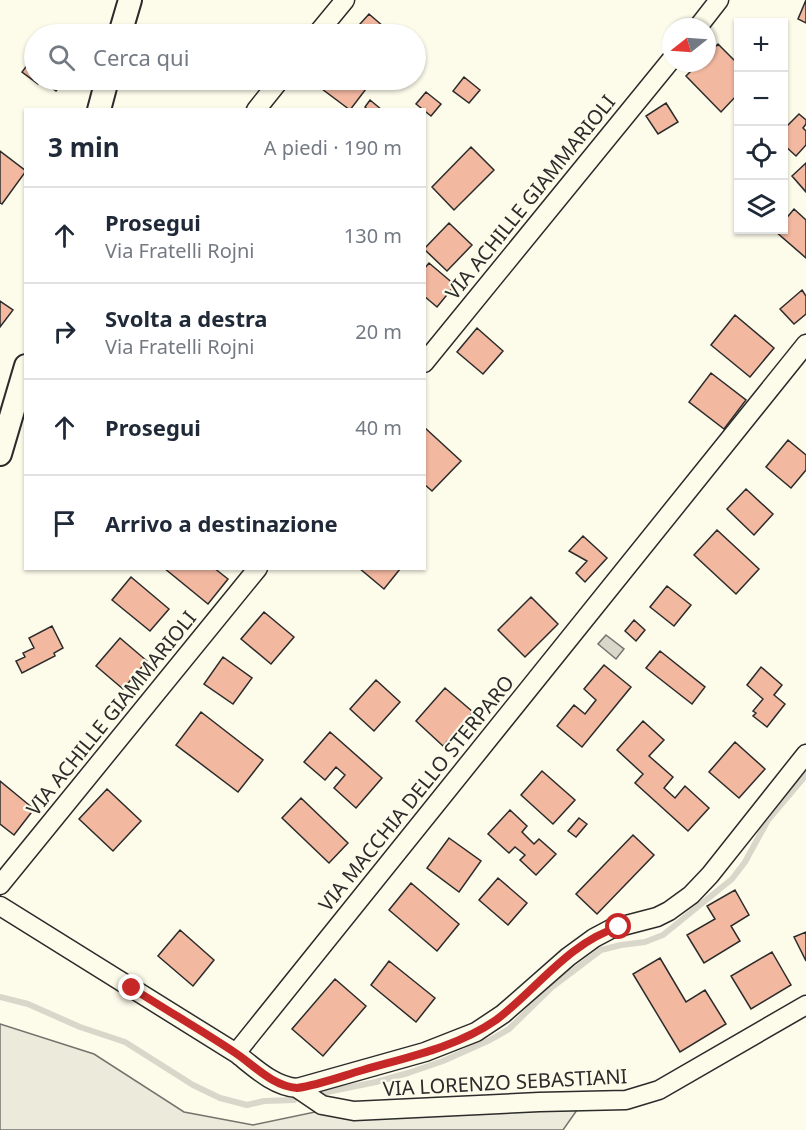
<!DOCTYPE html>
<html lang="it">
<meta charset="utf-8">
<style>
body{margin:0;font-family:"Noto Sans",sans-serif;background:#f2f2f3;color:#1f2937}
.controls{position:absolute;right:18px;top:18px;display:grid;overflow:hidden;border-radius:0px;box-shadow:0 2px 4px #0004}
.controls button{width:54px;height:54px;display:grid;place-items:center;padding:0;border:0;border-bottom:2px solid #e0e1e3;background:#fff;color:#1f2937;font:30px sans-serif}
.compass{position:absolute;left:662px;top:18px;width:54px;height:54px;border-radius:50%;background:#fff;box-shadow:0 2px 4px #0004;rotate:253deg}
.stop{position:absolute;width:18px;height:18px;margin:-14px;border:4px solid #c62828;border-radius:50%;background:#fff}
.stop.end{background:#c62828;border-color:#fff;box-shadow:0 2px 6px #0008}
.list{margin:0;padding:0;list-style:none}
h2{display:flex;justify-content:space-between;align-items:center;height:78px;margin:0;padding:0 24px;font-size:26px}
h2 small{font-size:20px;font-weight:400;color:#747a83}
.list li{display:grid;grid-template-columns:39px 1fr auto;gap:18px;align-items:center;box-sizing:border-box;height:96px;padding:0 24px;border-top:2px solid #e0e1e3}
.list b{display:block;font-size:22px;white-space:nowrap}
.list p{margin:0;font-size:20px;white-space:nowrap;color:#747a83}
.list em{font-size:20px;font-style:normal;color:#747a83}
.icon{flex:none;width:33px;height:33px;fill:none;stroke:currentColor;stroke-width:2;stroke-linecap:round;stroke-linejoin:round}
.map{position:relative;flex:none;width:806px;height:1130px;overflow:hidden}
.search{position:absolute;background:#fff;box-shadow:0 2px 4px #0004;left:24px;top:24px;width:402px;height:66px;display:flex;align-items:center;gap:15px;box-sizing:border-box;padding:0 21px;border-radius:33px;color:#747a83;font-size:22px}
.panel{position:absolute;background:#fff;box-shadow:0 2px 4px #0004;left:24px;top:108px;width:402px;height:462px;border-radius:0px}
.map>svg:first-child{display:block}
.green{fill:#ecebdb;stroke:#74746e;stroke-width:1.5}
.water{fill:#d8d7c9;stroke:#74746e;stroke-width:1.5}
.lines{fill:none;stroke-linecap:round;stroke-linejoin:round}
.stream{stroke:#d8d7c9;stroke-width:6}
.building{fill:#f2b8a0;stroke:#2b2b2b;stroke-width:1.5}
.minor-casing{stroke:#2b2b2b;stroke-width:21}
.tertiary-casing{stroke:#2b2b2b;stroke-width:26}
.minor{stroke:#fdfbea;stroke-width:18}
.tertiary{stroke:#fdfbea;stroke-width:22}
.route{stroke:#c62828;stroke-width:8}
.labels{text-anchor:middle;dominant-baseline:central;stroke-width:4.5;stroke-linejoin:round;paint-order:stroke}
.street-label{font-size:20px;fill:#2b2b2b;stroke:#fdfbea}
</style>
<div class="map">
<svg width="806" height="1130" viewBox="0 0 806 1130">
<rect width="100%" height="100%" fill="#fdfbea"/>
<path class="green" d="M0 1024 94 1054 184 1112 253 1125 315 1112 344 1118 577 1110 563 1130H0Z"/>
<path class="water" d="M606 635 624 649 616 659 598 644Z"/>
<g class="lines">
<path class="stream" d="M0 997 28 1004 80 1027 125 1042 193 1085 220 1098 247 1105 264 1101 294 1100
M312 1095 376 1082 408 1073 443 1061 490 1040 509 1029 552 987 601 950 621 945 645 942 663 935 732 879 745 862 768 820 806 775"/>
</g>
<path class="building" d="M806 0V23L798 19Z
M369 14 391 33 389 34H351Z
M718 44 738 64V94L721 112 686 76 699 63H707V55Z
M34 56V80H71L68 84 64 81 56 91 41 80 38 84 22 72Z
M464 77 480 90 469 103 453 91Z
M310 80H361L369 85 350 110Z
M426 92 441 104 431 116 416 104Z
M370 100 382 110H368L365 107Z
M666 103 678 122 658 134 646 116Z
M799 114 806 120V124L803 128 806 131V145L796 156 784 145V127L785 128Z
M471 147 494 170 454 210 432 187Z
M0 151 26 171 2 204 0 203Z
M806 163V192L792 176Z
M794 209 806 220V258L775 231 784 230V221Z
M449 223 472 245 447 271 424 249Z
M429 263 455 285 437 307 424 296V269Z
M802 290 806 296V314L794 324 780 309Z
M0 301 13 310 0 327Z
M735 315 774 348 750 377 711 345Z
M477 328 503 351 483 374 457 352Z
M711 373 746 400 724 429 689 402Z
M424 427 461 461 432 491 424 484Z
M788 440 806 455V470L791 488 766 467Z
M746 489 773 514 754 535 727 509Z
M717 530 759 569 736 594 694 555Z
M583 536 607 558 585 582 576 573 587 561 569 551Z
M164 568H214L228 579 208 604Z
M359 568H399L400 569 384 589Z
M131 577 169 609 150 631 112 600Z
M667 586 691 605 674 626 650 607Z
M531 597 558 624 525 657 498 630Z
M264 612 294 637 271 664 241 639Z
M634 620 645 630 636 641 625 631Z
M52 626 63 648 54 653 55 656 22 673 16 661 25 657 23 653 34 648 29 638Z
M120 638 147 661 123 689 96 666Z
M660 651 705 687 692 704 646 668Z
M223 657 252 678 233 704 204 684Z
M604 665 631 687 582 747 557 726 574 705 585 714 596 700 584 689Z
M761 667 782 685 774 695 785 704 767 727 753 716 756 713 753 711 763 699 747 685Z
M376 680 400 702 374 731 350 709Z
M445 688 473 712 443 746 416 721Z
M201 712 263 760 238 792 176 745Z
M643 721 664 740 649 756 673 777 664 788 675 798 685 786 709 808 688 831 635 783 643 774 617 750Z
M330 732 382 778 356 808 334 788 345 775 336 767 325 780 304 762Z
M735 742 765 769 739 798 709 772Z
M542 771 575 800 553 824 521 795Z
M0 781 34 809 14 835 0 824Z
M107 789 141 821 113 851 79 819Z
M301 798 348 843 329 863 282 818Z
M510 810 527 826 522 832 534 844 539 839 556 854 536 875 520 860 525 855 515 847 509 853 488 834Z
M579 818 587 824 576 837 568 831Z
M633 835 654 855 597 914 576 894Z
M449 838 481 861 459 892 427 868Z
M498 878 527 903 508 925 479 900Z
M411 883 459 924 437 951 389 910Z
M735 890 749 915 731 926 740 941 704 963 687 935 715 919 707 906Z
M180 930 214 960 193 986 158 956Z
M806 932V961L794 937Z
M772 952 791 985 751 1009 731 976Z
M660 958 686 1002 705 990 726 1024 680 1052 633 974Z
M389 961 435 998 416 1022 371 985Z
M335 979 366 1006 323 1056 292 1029Z"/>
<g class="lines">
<g class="minor-casing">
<path id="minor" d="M698 27 719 0
M317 34 345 0
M256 110 280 80
M424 363 671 60
M0 885 258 568
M0 906 236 1053 806 344
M236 1053C254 1067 273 1086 297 1088L425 1052 476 1032 503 1014 568 957 594 938 611 929 657 917 669 911 691 895 710 875 806 754
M297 1088 322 1105 354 1111 539 1102 626 1100 659 1090 806 1005"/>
</g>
<g class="tertiary-casing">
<path id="tertiary" d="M120 34 130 0
M99 110 107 80
M0 454 26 366"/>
</g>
<use href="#minor" class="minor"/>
<use href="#tertiary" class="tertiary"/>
</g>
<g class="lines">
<path class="route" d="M132 988C166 1010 201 1030 234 1052 254 1065 272 1086 297 1088 319 1085 342 1076 363 1070 408 1057 457 1047 496 1020 536 990 569 942 619 927"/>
</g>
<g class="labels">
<g class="street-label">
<text transform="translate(530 197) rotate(-51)">VIA ACHILLE GIAMMARIOLI</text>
<text transform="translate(111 713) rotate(-51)">VIA ACHILLE GIAMMARIOLI</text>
<text transform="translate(416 793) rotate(-51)">VIA MACCHIA DELLO STERPARO</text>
<text transform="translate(505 1082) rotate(-3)">VIA LORENZO SEBASTIANI</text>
</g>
</g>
</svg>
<div class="controls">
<button>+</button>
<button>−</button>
<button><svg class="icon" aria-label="locate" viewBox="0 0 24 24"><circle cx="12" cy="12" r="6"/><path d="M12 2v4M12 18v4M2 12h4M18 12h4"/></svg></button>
<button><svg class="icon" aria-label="layers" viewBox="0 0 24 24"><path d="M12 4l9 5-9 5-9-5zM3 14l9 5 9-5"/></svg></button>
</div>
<svg class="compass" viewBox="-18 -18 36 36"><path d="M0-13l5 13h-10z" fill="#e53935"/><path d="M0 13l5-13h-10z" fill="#747a83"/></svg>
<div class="stop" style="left:619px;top:927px"></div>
<div class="stop end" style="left:132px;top:988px"></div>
<div class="search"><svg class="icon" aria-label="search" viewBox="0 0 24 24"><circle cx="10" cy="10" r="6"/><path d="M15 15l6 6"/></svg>Cerca qui</div>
<section class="panel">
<h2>3 min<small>A piedi · 190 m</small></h2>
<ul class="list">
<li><svg class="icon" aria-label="ahead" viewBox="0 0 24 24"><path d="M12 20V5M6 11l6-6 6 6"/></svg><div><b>Prosegui</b><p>Via Fratelli Rojni</p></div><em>130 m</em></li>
<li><svg class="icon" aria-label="right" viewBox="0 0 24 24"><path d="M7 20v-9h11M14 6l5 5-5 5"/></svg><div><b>Svolta a destra</b><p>Via Fratelli Rojni</p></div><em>20 m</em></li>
<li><svg class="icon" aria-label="ahead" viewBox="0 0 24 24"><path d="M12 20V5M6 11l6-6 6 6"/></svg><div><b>Prosegui</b></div><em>40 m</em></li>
<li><svg class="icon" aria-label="arrive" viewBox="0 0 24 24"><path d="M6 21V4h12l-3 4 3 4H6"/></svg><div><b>Arrivo a destinazione</b></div></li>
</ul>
</section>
</div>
